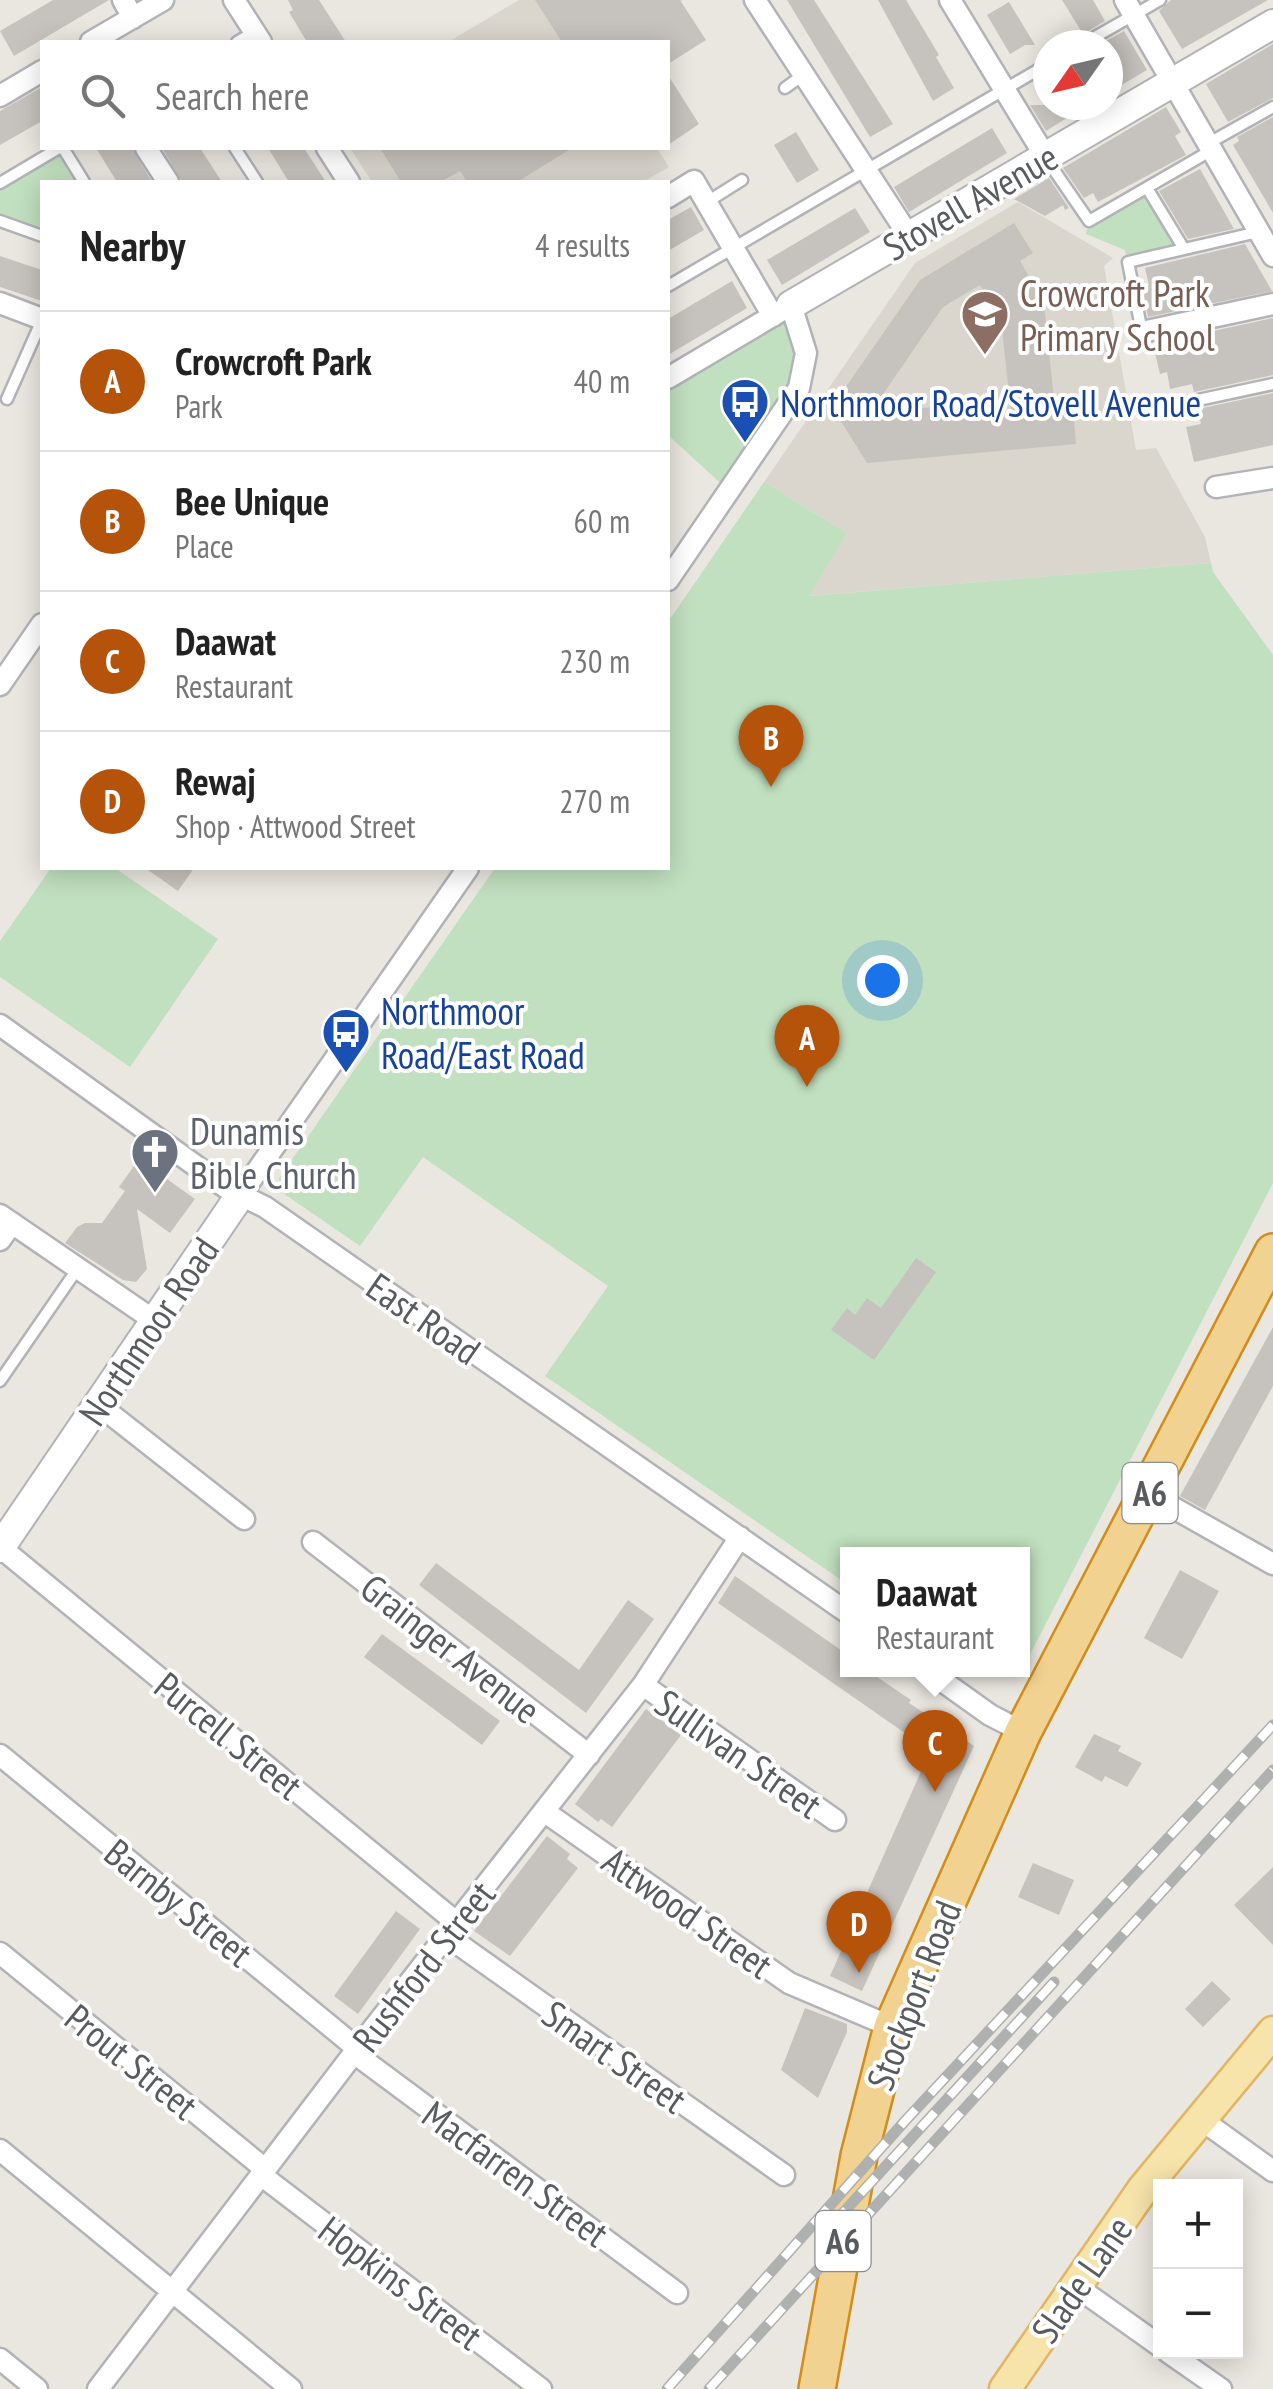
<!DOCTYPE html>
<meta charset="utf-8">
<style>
body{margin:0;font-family:"PT Sans Narrow",sans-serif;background:#f2f2f2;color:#222}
.controls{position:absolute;right:30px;bottom:30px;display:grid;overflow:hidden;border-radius:0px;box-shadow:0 5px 25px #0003}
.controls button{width:90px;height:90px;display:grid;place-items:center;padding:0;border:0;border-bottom:2px solid #e0e0e0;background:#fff;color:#222;font:50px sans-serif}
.compass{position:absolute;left:1033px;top:30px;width:90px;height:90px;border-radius:50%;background:#fff;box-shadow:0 5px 25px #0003;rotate:236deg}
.you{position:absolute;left:882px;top:980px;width:35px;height:35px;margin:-25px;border:8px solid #fff;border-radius:50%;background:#1a73e8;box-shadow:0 0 0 15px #1a73e833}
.badge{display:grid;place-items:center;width:65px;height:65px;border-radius:50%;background:#b45309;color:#fff;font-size:32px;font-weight:700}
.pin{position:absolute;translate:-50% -82px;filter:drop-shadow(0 2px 5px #0008)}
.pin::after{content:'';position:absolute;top:52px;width:35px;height:30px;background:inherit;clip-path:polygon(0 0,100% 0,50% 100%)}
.popup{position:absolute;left:840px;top:1547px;width:190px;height:130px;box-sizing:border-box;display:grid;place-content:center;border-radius:0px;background:#fff;filter:drop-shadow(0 2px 8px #0005);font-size:32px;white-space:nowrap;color:#767676}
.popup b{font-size:38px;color:#222}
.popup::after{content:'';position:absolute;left:50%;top:100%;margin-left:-20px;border:20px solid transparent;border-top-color:#fff}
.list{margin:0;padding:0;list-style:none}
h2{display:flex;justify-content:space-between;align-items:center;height:130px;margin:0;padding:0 40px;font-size:42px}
h2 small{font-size:32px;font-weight:400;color:#767676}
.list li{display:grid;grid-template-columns:65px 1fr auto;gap:30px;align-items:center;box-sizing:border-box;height:140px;padding:0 40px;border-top:2px solid #e0e0e0}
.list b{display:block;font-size:38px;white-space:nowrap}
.list p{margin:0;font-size:32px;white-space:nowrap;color:#767676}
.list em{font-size:32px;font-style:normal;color:#767676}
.icon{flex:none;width:55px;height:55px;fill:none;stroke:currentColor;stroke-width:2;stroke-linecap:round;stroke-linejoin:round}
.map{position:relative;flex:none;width:1273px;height:2389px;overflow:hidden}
.search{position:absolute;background:#fff;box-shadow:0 5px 25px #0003;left:40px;top:40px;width:630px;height:110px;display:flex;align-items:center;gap:25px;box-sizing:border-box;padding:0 35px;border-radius:0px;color:#767676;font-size:38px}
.panel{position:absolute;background:#fff;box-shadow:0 5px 25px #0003;left:40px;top:180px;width:630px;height:690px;border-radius:0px}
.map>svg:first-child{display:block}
.education{fill:#dad6ce}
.green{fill:#c1e0bf}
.building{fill:#c6c2bd;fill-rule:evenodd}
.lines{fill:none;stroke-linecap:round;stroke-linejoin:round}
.lane-casing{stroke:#b1b3b7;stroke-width:15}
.street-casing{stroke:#b1b3b7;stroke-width:25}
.secondary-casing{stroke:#b0b3b6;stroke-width:32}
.primary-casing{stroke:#e1b562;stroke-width:35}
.highway-casing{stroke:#d38c17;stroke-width:40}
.lane{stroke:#fff;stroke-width:10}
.street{stroke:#fff;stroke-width:20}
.secondary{stroke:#fff;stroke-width:28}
.primary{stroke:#f6e4aa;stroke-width:30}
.highway{stroke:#f1d291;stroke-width:35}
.rail-casing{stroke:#afb0b0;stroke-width:11}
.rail{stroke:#fff;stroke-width:8;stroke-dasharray:22;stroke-linecap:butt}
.labels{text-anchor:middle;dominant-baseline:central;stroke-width:8;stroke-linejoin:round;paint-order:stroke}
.shield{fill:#fff;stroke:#8b8d8f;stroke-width:2.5}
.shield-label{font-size:35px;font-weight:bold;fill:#595c5f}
.street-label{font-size:38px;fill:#595c5f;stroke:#fff}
.education-label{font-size:38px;fill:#785e54;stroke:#fff;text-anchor:start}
.transit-label{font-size:38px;fill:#164399;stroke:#fff;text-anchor:start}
.worship-label{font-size:38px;fill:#5b616d;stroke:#fff;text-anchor:start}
</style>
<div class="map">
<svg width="1273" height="2389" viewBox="0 0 1273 2389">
<rect width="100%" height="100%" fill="#eae7e0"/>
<path class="education" d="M519 0H683L613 42H448Z
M350 148H657L669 167 643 182H372Z
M1018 202 1113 258 1104 266 1136 450 1156 448 1205 537 1211 563 808 596 847 533 764 482 915 263Z"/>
<path class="green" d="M59 148 84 182H42V236L0 221V183Z
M1147 188 1184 249 1128 262 1125 250 1086 234 1089 221Z
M791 305 801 376 729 491 668 435V378Z
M764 482 847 533 809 596 1211 563 1213 572 1273 655V1183L1023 1668 1022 1554H848L847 1584 545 1376 608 1286 423 1157 360 1246 280 1191 279 1178 495 868H668V622Z
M51 868H115L218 939 130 1067 0 977V941Z"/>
<path class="building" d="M53 0H109L14 56 0 31Z
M288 0H319L346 42H307L289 12 293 10Z
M535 0H680L706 40 668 64V42H562Z
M787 0H814L893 124 870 137Z
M878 0H906L939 55 936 57 954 88 933 101Z
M1062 0H1093L1105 21 1083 34Z
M1171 0H1268L1182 49 1159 11Z
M1009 2 1035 45H1025L1010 54 987 15Z
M1124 31 1147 70 1108 93V45H1099Z
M1273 44V98L1228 122 1206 84Z
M668 75 699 124 668 145Z
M42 87V121L0 145V111Z
M1030 105H1088L1046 131Z
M1166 107 1181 132 1175 136 1186 155 1098 202 1093 193 1084 198 1063 168Z
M1273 117V213L1233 145 1239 141 1237 137Z
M992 128 1007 153 909 212 894 187Z
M796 132 819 170 797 183 774 145Z
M96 148H132L152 182H117Z
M162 148H200L222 182H182Z
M268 148H304L326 182H289Z
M380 148H572L517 182H467L460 171 440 182H401Z
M1200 169 1234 229 1188 239 1159 191Z
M1049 178 1069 208 1065 210 1063 205 1045 216 1014 199Z
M691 207 704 230 668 251V220Z
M855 208 870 232 782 285 767 260Z
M1014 223 1033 253 1020 261 1044 303 1054 400 1072 397 1076 444 867 463 832 407 920 280ZM980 285 1001 320 1011 412 967 417 965 404 870 413 943 307Z
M1245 244 1272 291 1148 317 1142 286 1149 285 1145 268Z
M0 256 42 270V301L0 287Z
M732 281 747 308 668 355V319Z
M1273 318V375L1194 392 1192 384 1170 389 1167 372 1160 374 1153 344Z
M1273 393V445L1194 462 1186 427 1201 424 1198 409Z
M145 868H194L178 891Z
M139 1159 195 1199 170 1233 137 1209 147 1269 136 1282 123 1280 65 1243 77 1227 85 1223H102L125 1191 119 1187Z
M916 1258 936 1272 874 1360 831 1330 847 1308 855 1315 867 1298 881 1308Z
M1273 1327V1386L1205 1510 1180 1496Z
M436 1563 579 1670 628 1600 654 1619 586 1713 419 1585Z
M1180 1570 1219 1591 1182 1659 1144 1638Z
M735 1576 848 1655V1670H867L911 1700 909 1703 974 1746 862 1991 830 1976 927 1758 908 1748 912 1738 718 1603Z
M382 1634 500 1721 482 1745 364 1657Z
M646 1709 681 1735 612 1827 601 1819 598 1822 575 1804Z
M1094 1734 1121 1746 1118 1751 1142 1763 1127 1787 1105 1776 1102 1782 1075 1767Z
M547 1836 570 1854 567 1859 578 1868 510 1956 474 1931Z
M1033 1863 1074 1880 1059 1915 1018 1897Z
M1273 1867V1945L1234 1905Z
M396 1911 420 1929 358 2014 334 1996Z
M1212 1981 1231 1999 1203 2027 1185 2009Z
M805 2008 847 2024V2032L818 2098 781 2070Z"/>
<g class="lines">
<g class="lane-casing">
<path id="lane" d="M237 42 254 32
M1081 45 1160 0
M785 88 803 75
M1209 143 1273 107
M63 148 84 182
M235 148 257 182
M1045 157 1089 221 1212 150
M0 183 59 148
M1147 188 1184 249
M707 202 742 180
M0 221 42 236
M668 286 1048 64
M1142 332 1128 262 1258 232
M7 399 42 320
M1170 406 1273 384
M0 1381 78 1268"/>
</g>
<g class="street-casing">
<path id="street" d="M123 0 133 18
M234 0 261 42
M755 0 909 236
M950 0 1045 156
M1125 0 1273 256
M91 42 163 0
M0 96 42 71
M146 148 168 182
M327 148 349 182
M668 197 694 181 773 316
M0 303 42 319
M1142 332 1273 304
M668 378 791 305 806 353 799 388 668 580
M1216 487 1273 478
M0 685 42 624
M0 1025 228 1189 265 1207 848 1613
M241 1194 468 868
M0 1215 155 1321
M0 1240 12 1223
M99 1405 244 1519
M1149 1494 1273 1564
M313 1542 589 1755
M0 1547 457 1923
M927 1670 990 1715 1023 1732
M643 1685 835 1820
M0 1755 358 2049
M545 1812 789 1983 892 2027
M447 1936 784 2175
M0 1953 265 2169
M354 2053 677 2293
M1199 2118 1273 2171
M0 2150 291 2389
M261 2175 541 2389
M1077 2287 1160 2346
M1168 2352 1221 2389
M0 2359 37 2389
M98 2389 354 2053 643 1685 740 1537"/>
</g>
<g class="secondary-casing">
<path id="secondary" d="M791 305 1273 24
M0 1548 241 1194"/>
</g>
<g class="primary-casing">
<path id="primary" d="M1005 2389 1143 2189 1273 2032"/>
</g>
<g class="highway-casing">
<path id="highway" d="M817 2389 859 2156 892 2027 1023 1732 1273 1252"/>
</g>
<use href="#lane" class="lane"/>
<use href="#street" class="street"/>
<use href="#secondary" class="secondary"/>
<use href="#primary" class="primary"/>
<use href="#highway" class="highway"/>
<g class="rail-casing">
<path id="rail" d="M831 2226 1054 1982
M667 2389 905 2121 1273 1725
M709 2389 1273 1770"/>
</g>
<use href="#rail" class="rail"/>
</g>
<defs>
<g id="school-pin" transform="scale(2.5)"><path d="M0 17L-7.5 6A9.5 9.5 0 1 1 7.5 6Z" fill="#8d6e63" stroke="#fff"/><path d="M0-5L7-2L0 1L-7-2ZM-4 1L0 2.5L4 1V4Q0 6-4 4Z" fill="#fff"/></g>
<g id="bus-pin" transform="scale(2.5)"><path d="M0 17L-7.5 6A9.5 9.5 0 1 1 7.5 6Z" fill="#1a4fb4" stroke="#fff"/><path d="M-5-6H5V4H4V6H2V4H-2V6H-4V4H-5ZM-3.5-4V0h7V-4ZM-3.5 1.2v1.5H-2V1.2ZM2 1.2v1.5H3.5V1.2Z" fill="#fff"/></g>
<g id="church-pin" transform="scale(2.5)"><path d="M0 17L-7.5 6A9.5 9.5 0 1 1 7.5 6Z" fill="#6b7280" stroke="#fff"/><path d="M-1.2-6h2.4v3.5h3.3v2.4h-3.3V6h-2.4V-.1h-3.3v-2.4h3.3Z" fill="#fff"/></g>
</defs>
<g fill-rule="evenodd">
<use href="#school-pin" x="985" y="314"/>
<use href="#bus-pin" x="745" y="402"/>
<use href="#bus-pin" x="346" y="1032"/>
<use href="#church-pin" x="155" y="1152"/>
</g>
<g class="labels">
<g class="shield">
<rect x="1122.5" y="1463" width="55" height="60" rx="8"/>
<rect x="815.5" y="2211" width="55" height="60" rx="8"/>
</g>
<g class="shield-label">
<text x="1150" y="1493">A6</text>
<text x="843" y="2241">A6</text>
</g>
<g class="street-label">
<text transform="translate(970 201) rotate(-30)">Stovell Avenue</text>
<text transform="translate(424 1318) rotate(35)">East Road</text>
<text transform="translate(148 1331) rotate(-56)">Northmoor Road</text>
<text transform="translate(451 1648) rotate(38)">Grainger Avenue</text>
<text transform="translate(229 1735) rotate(39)">Purcell Street</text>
<text transform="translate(739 1753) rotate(35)">Sullivan Street</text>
<text transform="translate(179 1902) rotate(39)">Barnby Street</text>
<text transform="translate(688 1912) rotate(35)">Attwood Street</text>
<text transform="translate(423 1966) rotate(-52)">Rushford Street</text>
<text transform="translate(913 1995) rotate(-69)">Stockport Road</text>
<text transform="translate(615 2056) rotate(35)">Smart Street</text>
<text transform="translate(132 2061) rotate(39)">Prout Street</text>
<text transform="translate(516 2173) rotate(36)">Macfarren Street</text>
<text transform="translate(1081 2279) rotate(-55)">Slade Lane</text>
<text transform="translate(401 2282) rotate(37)">Hopkins Street</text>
</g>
<g class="education-label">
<text x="1020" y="292">Crowcroft Park<tspan x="1020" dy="44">Primary School</tspan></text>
</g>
<g class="transit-label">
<text x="780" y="402">Northmoor Road/Stovell Avenue</text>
<text x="381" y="1010">Northmoor<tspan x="381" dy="44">Road/East Road</tspan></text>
</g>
<g class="worship-label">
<text x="190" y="1130">Dunamis<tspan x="190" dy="44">Bible Church</tspan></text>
</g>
</g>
</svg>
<div class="controls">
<button>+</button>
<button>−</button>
</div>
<svg class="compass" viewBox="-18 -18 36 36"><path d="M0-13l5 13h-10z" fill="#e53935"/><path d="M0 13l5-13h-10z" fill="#767676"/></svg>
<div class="you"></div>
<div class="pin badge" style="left:807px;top:1087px">A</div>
<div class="pin badge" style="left:771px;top:787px">B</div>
<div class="pin badge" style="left:935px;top:1792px">C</div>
<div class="popup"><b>Daawat</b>Restaurant</div>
<div class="pin badge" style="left:859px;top:1973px">D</div>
<div class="search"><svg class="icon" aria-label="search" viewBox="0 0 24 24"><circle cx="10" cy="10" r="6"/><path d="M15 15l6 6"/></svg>Search here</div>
<section class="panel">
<h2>Nearby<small>4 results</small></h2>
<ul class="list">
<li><span class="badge">A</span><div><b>Crowcroft Park</b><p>Park</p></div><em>40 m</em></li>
<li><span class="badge">B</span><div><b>Bee Unique</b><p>Place</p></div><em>60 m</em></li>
<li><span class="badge">C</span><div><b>Daawat</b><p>Restaurant</p></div><em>230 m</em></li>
<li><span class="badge">D</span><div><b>Rewaj</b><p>Shop · Attwood Street</p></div><em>270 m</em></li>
</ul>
</section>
</div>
